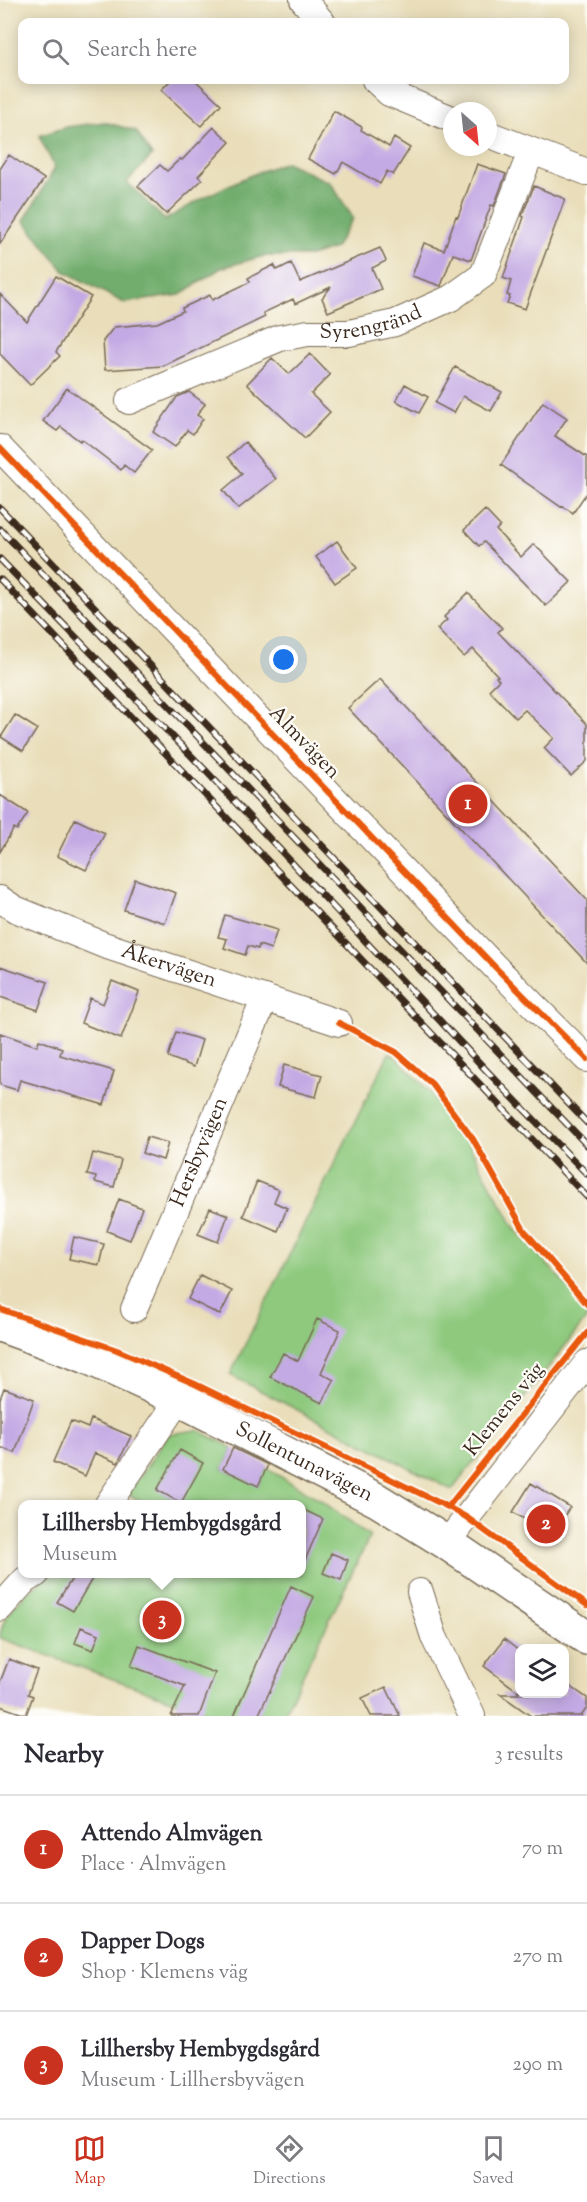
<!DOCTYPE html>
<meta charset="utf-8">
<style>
body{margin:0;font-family:"Sorts Mill Goudy",serif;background:#f7f7f7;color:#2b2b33}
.controls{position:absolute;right:18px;bottom:18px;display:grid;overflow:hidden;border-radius:12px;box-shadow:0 3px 15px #0003}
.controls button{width:54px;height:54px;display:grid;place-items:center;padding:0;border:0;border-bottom:2px solid #e1e1e2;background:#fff;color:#2b2b33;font:30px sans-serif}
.compass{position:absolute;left:443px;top:102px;width:54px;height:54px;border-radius:50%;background:#fff;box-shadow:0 3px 15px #0003;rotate:153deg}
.you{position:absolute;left:284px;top:660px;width:21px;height:21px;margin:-15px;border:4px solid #fff;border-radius:50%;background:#1a73e8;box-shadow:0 0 0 9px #1a73e833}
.badge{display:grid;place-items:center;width:39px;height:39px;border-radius:50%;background:#c8321e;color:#fff;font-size:20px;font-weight:700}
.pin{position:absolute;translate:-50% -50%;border:3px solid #fff;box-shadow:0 2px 6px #0006}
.popup{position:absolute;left:18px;top:1500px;width:288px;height:78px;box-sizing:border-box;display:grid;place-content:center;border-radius:12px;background:#fff;filter:drop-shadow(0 2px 4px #0005);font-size:20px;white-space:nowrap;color:#7c7c81}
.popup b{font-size:22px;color:#2b2b33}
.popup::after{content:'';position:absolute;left:50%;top:100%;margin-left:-12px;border:12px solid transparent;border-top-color:#fff}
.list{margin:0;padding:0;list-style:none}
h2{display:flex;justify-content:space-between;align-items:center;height:78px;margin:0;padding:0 24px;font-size:26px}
h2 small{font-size:20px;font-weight:400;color:#7c7c81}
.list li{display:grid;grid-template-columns:39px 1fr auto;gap:18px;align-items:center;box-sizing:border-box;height:108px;padding:0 24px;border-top:2px solid #e1e1e2}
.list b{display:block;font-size:22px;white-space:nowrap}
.list p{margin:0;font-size:20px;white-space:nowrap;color:#7c7c81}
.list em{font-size:20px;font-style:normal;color:#7c7c81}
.icon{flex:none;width:33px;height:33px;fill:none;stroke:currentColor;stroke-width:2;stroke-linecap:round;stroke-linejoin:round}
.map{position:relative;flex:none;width:587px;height:1716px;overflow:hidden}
.search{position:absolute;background:#fff;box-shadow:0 3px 15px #0003;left:18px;right:18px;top:18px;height:66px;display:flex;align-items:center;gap:15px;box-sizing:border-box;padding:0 21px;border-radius:12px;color:#7c7c81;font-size:22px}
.sheet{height:402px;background:#fff}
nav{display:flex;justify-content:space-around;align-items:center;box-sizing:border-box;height:84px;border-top:2px solid #e1e1e2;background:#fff;font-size:16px;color:#7c7c81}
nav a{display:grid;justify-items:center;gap:3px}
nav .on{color:#c8321e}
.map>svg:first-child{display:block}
.green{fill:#8ec97e;stroke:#647a4e;stroke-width:1.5}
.forest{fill:#72ad6d;stroke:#566c46;stroke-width:1.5}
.building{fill:#c4aae4}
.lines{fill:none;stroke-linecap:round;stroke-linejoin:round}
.street-casing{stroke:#786954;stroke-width:28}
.secondary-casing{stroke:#786954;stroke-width:36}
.street{stroke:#fff;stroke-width:26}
.secondary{stroke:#fff;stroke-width:33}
.rail-casing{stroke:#3b2a1e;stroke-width:7}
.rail{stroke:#fdfcf7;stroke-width:4.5;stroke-dasharray:14;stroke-linecap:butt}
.cycleway-casing{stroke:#fdfcf7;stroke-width:10}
.cycleway{stroke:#e8590c;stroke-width:6}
.labels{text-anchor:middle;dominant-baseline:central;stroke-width:4.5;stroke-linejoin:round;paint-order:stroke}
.street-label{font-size:21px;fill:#3b2a1e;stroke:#fdfcf7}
</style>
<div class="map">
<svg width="587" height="1716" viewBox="0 0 587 1716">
<rect width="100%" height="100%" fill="#fdfcf7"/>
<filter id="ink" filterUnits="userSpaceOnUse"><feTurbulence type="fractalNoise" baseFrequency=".0167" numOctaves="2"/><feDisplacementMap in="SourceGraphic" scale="12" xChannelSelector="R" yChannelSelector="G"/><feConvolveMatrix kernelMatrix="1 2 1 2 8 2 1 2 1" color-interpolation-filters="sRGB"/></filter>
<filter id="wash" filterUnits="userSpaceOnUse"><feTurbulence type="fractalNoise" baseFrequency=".008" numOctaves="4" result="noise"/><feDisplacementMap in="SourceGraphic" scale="24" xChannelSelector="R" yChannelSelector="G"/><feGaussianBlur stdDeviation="1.35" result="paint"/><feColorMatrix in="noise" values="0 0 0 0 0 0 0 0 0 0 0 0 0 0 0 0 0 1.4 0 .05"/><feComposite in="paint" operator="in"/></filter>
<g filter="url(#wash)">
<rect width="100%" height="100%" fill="#e9deb9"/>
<path class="green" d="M389 1053 395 1056 428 1090 468 1143 515 1229 587 1308V1318L452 1490 230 1375Z
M198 1430 233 1448 223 1469 258 1485 266 1468 319 1499 370 1536 283 1716H215L0 1638C0 1614 33 1585 52 1574H302V1504H146L128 1494 169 1434Z"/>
<path class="forest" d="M104 122 136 131 152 156 127 182 165 220C206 195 240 178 286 162L331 183 353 218 335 248 310 256H264L221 268 180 295 124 303 64 271 24 221 55 168 39 136 66 127Z"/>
<g id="blocks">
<path class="building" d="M171 80H195L221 104 201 126 161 90Z
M334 111 362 127 361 130 389 147 394 138 410 148 393 175 387 171 380 184 343 162 336 174 308 159Z
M214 127 230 142 198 176 202 180 166 214 138 186 160 165 167 171 180 159 182 160Z
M9 155 44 179 0 244V169Z
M477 164 506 174 494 206 491 205 471 260 453 254 441 286 412 276 424 243 444 250 456 216 458 217Z
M534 186 565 199 525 309 507 303 510 296 507 295 511 281 503 278 524 217 522 216Z
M380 248 386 261 372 268 381 289 328 312 322 298 331 287 295 304 293 299 263 313 265 317 163 366 105 370 103 341 114 327 157 323 183 311 182 308 210 295 212 300 250 282 248 278 274 265 277 270 291 263 300 282Z
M56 276 91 297 56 352 60 356 30 385 0 354V294L27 322Z
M310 354 330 375 311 394 330 412 305 438 247 384 272 358 289 374Z
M455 367 502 392 491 411 463 396 454 413 435 403Z
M405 384 428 397 419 413 396 401Z
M67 388 152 450 134 473 124 465 121 470 81 439 80 441 61 427 57 431 43 421Z
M189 392 205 404 197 415 203 419 193 434 187 430 175 447 153 432 177 397Z
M543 402 567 418 555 436 587 457V492L573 513 562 506 561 507 501 465Z
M245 442 276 479 238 509 223 490 242 474 228 457Z
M485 510 500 526 496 530 521 557 534 544 571 582 546 606 484 542 479 546 464 530Z
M337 541 357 568 335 583 316 557Z
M468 593 502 628 498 632 587 724V761L571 776 544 748 554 738 525 710 516 718 489 690 499 680 496 677 498 676 473 649 464 657 437 629 447 620 444 617Z
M380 679 587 900V963L348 708Z
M15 715 37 729 23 751 1 737Z
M0 795 28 813 17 830 14 828 0 852Z
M75 819 105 833 86 870 57 856Z
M135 879 176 893 165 923 124 910Z
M225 915 277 930 271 949 259 945 258 949 248 946 245 955 224 948 227 939 218 937Z
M0 966 48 982 38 1010 0 997Z
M112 981 139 992 121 1039 81 1023 90 998 103 1004Z
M176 1032 202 1040 194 1067 168 1057Z
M0 1033 37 1046 39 1040 62 1048 60 1055 114 1071 104 1105 20 1080 17 1090 0 1085Z
M284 1065 322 1075 316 1097 278 1087Z
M147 1137 168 1143 163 1160 142 1153Z
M93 1153 121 1160 114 1187 95 1182 96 1177 87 1175Z
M257 1181 279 1190 274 1202 287 1208 278 1231 243 1216Z
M119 1199 142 1208 130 1240 107 1231Z
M210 1208 228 1215 218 1242 198 1234Z
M74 1237 104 1244 99 1265 69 1259Z
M200 1275 232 1291 220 1315 188 1299Z
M317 1319 340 1330 321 1373 334 1380 322 1403 270 1377 283 1353 298 1361Z
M4 1388 34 1399 15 1453 0 1447V1399Z
M91 1419 131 1436 118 1463 95 1453 85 1476 53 1462 71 1421 88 1428Z
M233 1448 268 1465 258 1486 223 1469Z
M180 1450 203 1463 181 1503 157 1490Z
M531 1483 570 1507 551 1536 513 1512Z
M302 1509 323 1519 302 1567Z
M331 1553 348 1560 341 1580 323 1573Z
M75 1574H83L92 1579 73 1611 57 1602Z
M291 1586 314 1597 258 1716H234Z
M81 1627 99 1634 93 1650 75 1643Z
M504 1639 519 1651V1692L484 1666Z
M139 1645 215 1673 199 1716H171L185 1686 131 1666Z
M9 1659 37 1670 28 1694 33 1696 26 1715 0 1706V1682Z
M564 1682 587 1698V1708L581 1716H531L500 1694H564Z
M386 1687 400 1716H371L362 1698Z"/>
</g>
</g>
<g filter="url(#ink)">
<use href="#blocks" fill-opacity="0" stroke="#786954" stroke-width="1.5"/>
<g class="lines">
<g class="street-casing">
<g id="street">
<path d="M303 0 322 22"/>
<path d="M375 80 389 93 452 119"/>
<path d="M488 134 587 172"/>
<path id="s1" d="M129 401 280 338 308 333H349L395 323 451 298 483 275 531 152"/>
<path d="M0 448 495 967 587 1059"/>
<path id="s2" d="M0 899 15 909 104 945 339 1023"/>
<path id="s3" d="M134 1309 265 998"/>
<path d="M108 1504 179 1399"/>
<path d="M447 1543 587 1363"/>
<path d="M420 1592 434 1637 472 1716"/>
<path d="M0 1608 25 1580 36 1574"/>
</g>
</g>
<g class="secondary-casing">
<g id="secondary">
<path id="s4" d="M0 1325 85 1356 179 1399 377 1500 447 1543 587 1638"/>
</g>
</g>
<use href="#street" class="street"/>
<use href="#secondary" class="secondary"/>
<g class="rail-casing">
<path id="rail" d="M0 508 587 1123
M0 529 587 1145
M0 559 207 772 487 1071 587 1174
M0 579 587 1197"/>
</g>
<use href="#rail" class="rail"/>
<g class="cycleway-casing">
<path id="cycleway" d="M0 448 495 967 587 1059
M339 1023 396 1052 432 1084 473 1139 524 1230 587 1304
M0 1309 117 1350 195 1384 448 1507 466 1517 587 1605
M448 1507 587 1333"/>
</g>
<use href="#cycleway" class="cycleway"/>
</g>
</g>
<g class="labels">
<g class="street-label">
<text stroke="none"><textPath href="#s1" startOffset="256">Syrengränd</textPath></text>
<text transform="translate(304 743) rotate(46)">Almvägen</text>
<text stroke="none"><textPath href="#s2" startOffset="182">Åkervägen</textPath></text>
<text stroke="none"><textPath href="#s3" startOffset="170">Hersbyvägen</textPath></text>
<text transform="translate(505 1410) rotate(-51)">Klemens väg</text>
<text stroke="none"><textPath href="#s4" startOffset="334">Sollentunavägen</textPath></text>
</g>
</g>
</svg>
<div class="controls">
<button><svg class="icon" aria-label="layers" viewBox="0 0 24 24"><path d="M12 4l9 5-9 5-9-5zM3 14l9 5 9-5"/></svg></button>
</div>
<svg class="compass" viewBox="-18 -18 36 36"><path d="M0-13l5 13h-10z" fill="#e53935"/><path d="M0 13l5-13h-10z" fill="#7c7c81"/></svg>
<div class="you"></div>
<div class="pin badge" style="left:468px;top:804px">1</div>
<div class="pin badge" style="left:546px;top:1524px">2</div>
<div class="pin badge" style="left:162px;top:1620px">3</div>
<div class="popup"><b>Lillhersby Hembygdsgård</b>Museum</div>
<div class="search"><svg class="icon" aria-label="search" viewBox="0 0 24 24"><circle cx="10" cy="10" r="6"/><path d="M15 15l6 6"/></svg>Search here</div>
</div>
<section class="sheet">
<h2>Nearby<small>3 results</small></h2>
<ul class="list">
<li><span class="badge">1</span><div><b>Attendo Almvägen</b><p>Place · Almvägen</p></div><em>70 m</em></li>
<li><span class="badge">2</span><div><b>Dapper Dogs</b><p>Shop · Klemens väg</p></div><em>270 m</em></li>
<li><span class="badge">3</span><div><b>Lillhersby Hembygdsgård</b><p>Museum · Lillhersbyvägen</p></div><em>290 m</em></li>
</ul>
</section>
<nav>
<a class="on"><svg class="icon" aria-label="map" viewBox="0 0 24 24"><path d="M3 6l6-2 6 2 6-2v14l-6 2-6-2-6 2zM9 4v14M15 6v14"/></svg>Map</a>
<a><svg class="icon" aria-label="directions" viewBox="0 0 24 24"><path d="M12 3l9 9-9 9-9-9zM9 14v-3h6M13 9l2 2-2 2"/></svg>Directions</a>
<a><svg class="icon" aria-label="saved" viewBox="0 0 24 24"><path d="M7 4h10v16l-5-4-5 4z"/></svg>Saved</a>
</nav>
